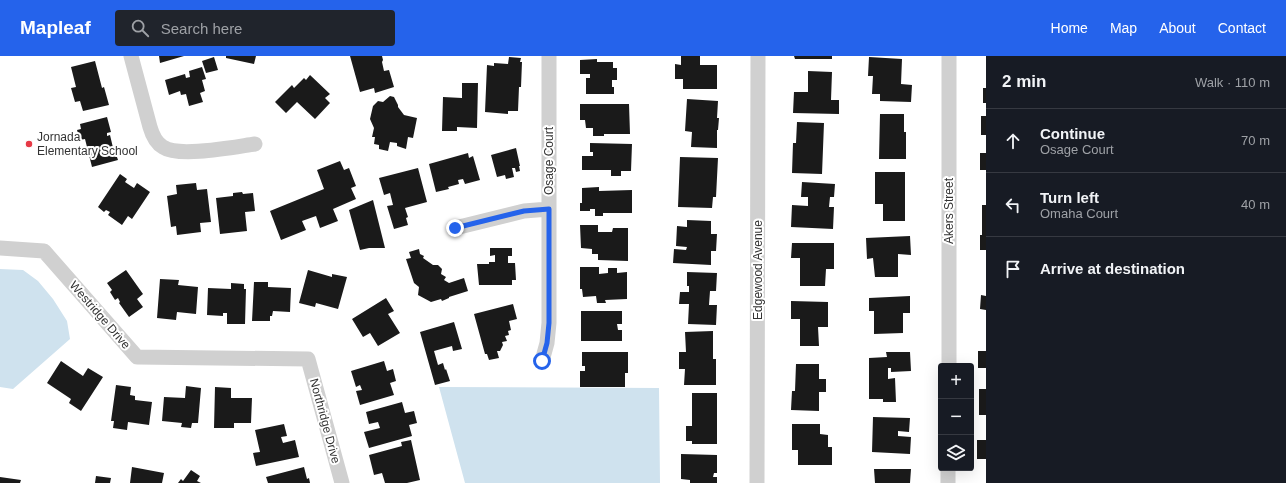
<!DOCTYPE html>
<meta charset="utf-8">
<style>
body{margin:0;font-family:Helvetica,sans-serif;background:#20242c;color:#f1f3f6}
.controls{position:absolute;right:12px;bottom:12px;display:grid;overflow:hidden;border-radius:4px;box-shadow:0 4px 16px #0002}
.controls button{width:36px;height:36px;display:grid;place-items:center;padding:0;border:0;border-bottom:1px solid #363941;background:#171b24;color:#f1f3f6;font:20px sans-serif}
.stop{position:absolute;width:12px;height:12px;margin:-9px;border:3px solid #2563eb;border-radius:50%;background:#fff}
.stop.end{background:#2563eb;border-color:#fff;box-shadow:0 1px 4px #0008}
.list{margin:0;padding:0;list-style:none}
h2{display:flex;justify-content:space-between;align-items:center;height:52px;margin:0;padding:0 16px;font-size:17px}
h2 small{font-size:13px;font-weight:400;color:#9ea1a6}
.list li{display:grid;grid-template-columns:26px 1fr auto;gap:12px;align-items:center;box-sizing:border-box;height:64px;padding:0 16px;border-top:1px solid #363941}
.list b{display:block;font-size:15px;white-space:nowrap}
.list p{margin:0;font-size:13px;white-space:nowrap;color:#9ea1a6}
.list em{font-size:13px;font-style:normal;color:#9ea1a6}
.icon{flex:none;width:22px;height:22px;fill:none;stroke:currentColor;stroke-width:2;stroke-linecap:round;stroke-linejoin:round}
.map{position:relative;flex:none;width:986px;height:427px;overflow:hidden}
header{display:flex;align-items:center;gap:24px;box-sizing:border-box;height:56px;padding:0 20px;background:#2563eb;color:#fff}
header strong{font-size:19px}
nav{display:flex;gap:22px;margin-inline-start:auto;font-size:14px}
.search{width:280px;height:36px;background:#20242c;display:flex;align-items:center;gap:10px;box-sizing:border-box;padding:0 14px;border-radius:4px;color:#9ea1a6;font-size:15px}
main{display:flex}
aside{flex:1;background:#171b24}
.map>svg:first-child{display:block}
.water{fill:#cfe2ee}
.building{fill:#1a1a1a}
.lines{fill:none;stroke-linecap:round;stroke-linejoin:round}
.minor{stroke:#d0d0d0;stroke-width:15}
.route{stroke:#2563eb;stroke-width:5}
.poi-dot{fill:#e63946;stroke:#fff;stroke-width:1.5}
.labels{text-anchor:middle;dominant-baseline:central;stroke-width:4;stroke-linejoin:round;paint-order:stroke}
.poi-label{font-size:12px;fill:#333;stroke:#fff;text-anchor:start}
.street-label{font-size:12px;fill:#333;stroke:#fff}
</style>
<header>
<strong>Mapleaf</strong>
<div class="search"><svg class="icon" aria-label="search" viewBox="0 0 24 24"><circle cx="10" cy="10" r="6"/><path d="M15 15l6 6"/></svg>Search here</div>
<nav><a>Home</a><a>Map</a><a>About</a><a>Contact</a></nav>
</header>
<main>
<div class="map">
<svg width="986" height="427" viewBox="0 0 986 427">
<rect width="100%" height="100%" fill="#fff"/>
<path class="water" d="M0 213 23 214 38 225 53 243 67 265 70 283 13 333 0 331Z
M439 331 659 332 660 427H465Z"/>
<path class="building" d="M159 0H184L160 7Z
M226 0H256L254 8 226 2Z
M350 0H382L383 4 382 6 384 15 389 14 394 31 375 37 374 32 360 36Z
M681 0H700V9H717V33H683V23H675V8L681 9Z
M794 0H832V3H795Z
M214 1 218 14 206 17 202 5Z
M509 1 521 2 520 6H522L521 31H519L518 55H508V58L485 56 487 9 494 10V7L508 8Z
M869 1 902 3 901 28 912 29 911 46 880 45V38H872L873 20H868Z
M597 3V6H613V12H617V24H612V31H614V38H586V22H590V18H580V4Z
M95 5 102 32 104 31 109 49 83 55 80 45 75 46 71 32 76 31 71 11Z
M202 11 206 23 202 24 205 35 200 37 203 46 189 50 186 38 181 39 180 35 169 39 165 24 185 18 186 22 190 21 189 15Z
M808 15 832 16 831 44H839V58L793 57 794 36H808Z
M310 19 330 38 325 42 330 47 315 63 297 46 286 57 275 46 292 29 294 32 304 22 306 24Z
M462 27H478L477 72 457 71V75H442L443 41 462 42Z
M983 32H986V47H983Z
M390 40 394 41 398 49V51L404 59 417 62 413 82 408 81 406 93 397 90V87L390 86 388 95 379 93V89L374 88 375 81H372L374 72 370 63 373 50 378 45 383 46Z
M687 43 718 45 717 62H719L718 74H717V92L691 91 692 76 685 75Z
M580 48H629L630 78H604V80H593V72H586L585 64H580Z
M880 58H904V76H906V103H879Z
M981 60H986V79H981Z
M107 61 111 76 107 77V80L110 79 114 96 115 95 118 104 92 111 85 83 80 84 77 74 81 73 80 68Z
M797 66 824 67 822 118 792 117 793 87H796Z
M590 87 632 88 631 115H621V120H611V114H582V100H593V96H590Z
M516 92 520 110H519L520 115 516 116 515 112H512L514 121 506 123 505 119 497 121 491 99Z
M468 97 469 102 473 100 480 124 465 128 463 123 458 124 459 128 448 131 449 133 436 136 429 108Z
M980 97H986V114H980Z
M680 101 718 102 716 141H713L712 152 678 151Z
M340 105 344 114 349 112 356 130 351 132 356 143 333 153 338 165 320 172 316 160 302 165 306 174 281 184 270 155 324 133 317 114Z
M418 112 427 146 405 152 408 161 406 162 408 169 394 173 387 150 393 149 390 137 384 139 379 122Z
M875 116H905V165H883V148H875Z
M120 118 127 123 125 126 134 132 137 127 150 136 132 163 128 160 122 169 108 159 110 156 106 154 104 156 98 151Z
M802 126 835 128 834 141H830L829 151H834L833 173 791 171 792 149 808 150V141H801Z
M196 127 197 134 207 133 211 166 200 167 201 176 177 179 176 170 171 171 167 140 177 138 176 129Z
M599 131V135L632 134V157H603V160H595V153H590V155H580V147H582V132Z
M242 136 243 138 253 137 255 155 245 156 247 175 220 178 216 142 233 140V137Z
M373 144 385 192H369L360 194 349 154Z
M982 149H986V194H980V179H982Z
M687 164 711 165V178H717L716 195H711V209L673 207 674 193 686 194 687 191 676 190 677 170 687 171Z
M580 169H598V176H612L613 172H628V205L598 204V198H592V193L581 192Z
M910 180 911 199 898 198V221H875L873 202 867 203 866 182Z
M792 187H834V213H826L825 230H800V202H791Z
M490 192H512V200H508V207H515L516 224H512V229H479L477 208H489V206H495V199L490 200Z
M419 193 420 198 424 200 423 202 433 209H438L442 213 441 218 446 221 444 224 449 227 464 222 468 235 449 241V242L442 245 441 243 431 246 418 239 419 231 414 227 406 203 411 202 409 196Z
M580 211H599V218L608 217V212H617V217L627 216V243L605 244 606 247H597L596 240 583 241 582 233H580Z
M126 214 143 238 137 243 143 251 129 261 119 247 120 246 118 242 115 244 110 236 112 234 107 227Z
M308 214 332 221V218L347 221 338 253 316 247 315 251 299 247Z
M687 216 717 217 716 235H710L709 249H717L716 269 688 268 689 248H679L680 236H689V230H687Z
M160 223 179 224 178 229 198 231 196 258 177 256 176 264 157 262Z
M254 226H268V231L291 232 290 256 273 255 272 260H270V265H252Z
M231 227 244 228V233H246L245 268H227V257H223V260L207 259 208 232 231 233Z
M981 239 986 240V254L980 253Z
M910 240V257H903V277L874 278V255H869V242Z
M386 242 394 255 388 258 400 277 378 290 370 277 363 281 352 263Z
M791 245 828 246V271H818L819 290H800V263H791Z
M513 248 517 263 509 265 511 274 508 275 509 279 505 280 507 285 502 286 503 289 500 295H497L499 302 489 304 487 298H485L474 258Z
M581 255H622V268H617L618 274H622V285H581Z
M454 266 462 293 453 295 452 290 434 295 438 309 443 307 445 314 446 313 450 325 435 329 420 276Z
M713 275V303H716V329H684L685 313H679V296H686L685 276Z
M978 295H986V312H978Z
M582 296H628V317H625V331H580V315H585V310H582Z
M886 296H910L911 315 891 316V312H888V323L895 322 896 346H883V343H869V302L887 301Z
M61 305 83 320 88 312 103 321 81 355 69 347 71 343 47 327Z
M384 305 387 315 393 313 396 325 390 327 394 339 360 349 356 335 362 334 360 329 356 331 351 315Z
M796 308H819V323H826V336H819V355L791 354 792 335H795Z
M116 329 131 331 130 339 135 340V344L152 346 149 369 128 366 127 374 113 372 114 365H111Z
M186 330 201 332 198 367H192L191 372 181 371 182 367 162 365 164 341 185 342Z
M215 331 231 332V342H252L251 367H234V372H214Z
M979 333H986V359H979Z
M692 337H717V388H692V385H686V370H692Z
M402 346 405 357 414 355 417 367 409 369 412 380 369 392 364 376 380 372 378 366 369 368 366 356Z
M873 361 910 362 909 376 898 375V380L911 381 910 398 872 396Z
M284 368 287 380 281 381 283 387 295 384 299 401 256 410 253 397 260 396 255 374Z
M792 368H820V378L828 379V391H832V409H798V394H792Z
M411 384 420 424 407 427H385L382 417 374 419 369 399 402 390 401 386Z
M977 384H986V403H977Z
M681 398 717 399V417H714L713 421H717V427H690V424L681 423Z
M132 411 164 417 162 427H130Z
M304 411 307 423 309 422 310 427H268L266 421Z
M874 413H911L910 427H875Z
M191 414 200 420 197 425 201 427H178L181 423 183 425Z
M96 420 111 422 110 427H95Z
M0 421 21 424 20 427H0Z"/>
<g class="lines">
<path class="minor" d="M131 0 150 71C152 78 156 87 163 91 179 102 234 91 255 88
M455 172 524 155 549 153
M0 192 44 195 137 301 308 303 342 427
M542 305 547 287 549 267V0
M949 310V0
M757 427 758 0
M948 427V412"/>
</g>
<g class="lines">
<path class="route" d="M455 172 524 155 549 153V267L547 287 542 305"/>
</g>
<circle class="poi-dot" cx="29" cy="88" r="4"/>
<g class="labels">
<g class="poi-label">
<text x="37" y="81">Jornada<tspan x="37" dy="14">Elementary School</tspan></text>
</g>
<g class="street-label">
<text transform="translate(549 105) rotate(-90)">Osage Court</text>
<text transform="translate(949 155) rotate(-90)">Akers Street</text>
<text transform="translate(758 214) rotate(-90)">Edgewood Avenue</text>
<text transform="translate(100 259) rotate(49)">Westridge Drive</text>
<text transform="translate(325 365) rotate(75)">Northridge Drive</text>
</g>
</g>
</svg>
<div class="controls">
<button>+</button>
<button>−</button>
<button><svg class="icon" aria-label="layers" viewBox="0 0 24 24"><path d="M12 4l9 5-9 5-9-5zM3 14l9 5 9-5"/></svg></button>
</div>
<div class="stop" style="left:542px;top:305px"></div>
<div class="stop end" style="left:455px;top:172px"></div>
</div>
<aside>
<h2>2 min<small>Walk · 110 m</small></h2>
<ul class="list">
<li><svg class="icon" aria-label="ahead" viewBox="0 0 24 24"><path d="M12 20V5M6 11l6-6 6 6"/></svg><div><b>Continue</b><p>Osage Court</p></div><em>70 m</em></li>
<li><svg class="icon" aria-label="left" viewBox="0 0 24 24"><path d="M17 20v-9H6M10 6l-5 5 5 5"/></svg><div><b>Turn left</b><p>Omaha Court</p></div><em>40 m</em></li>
<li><svg class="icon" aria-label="arrive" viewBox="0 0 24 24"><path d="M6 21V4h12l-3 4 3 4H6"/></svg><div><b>Arrive at destination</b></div></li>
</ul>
</aside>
</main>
